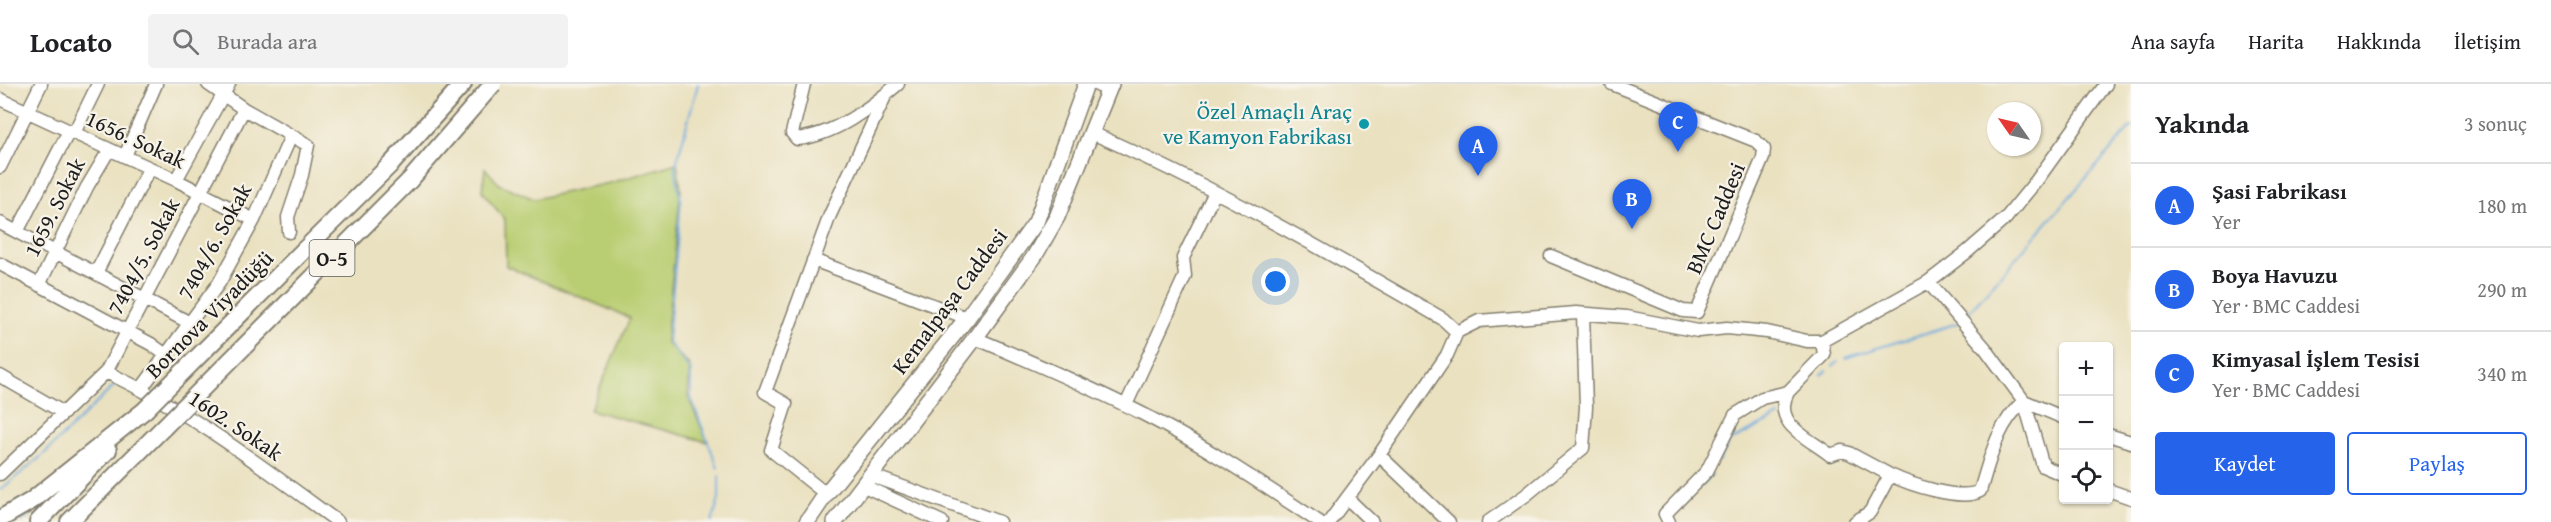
<!DOCTYPE html>
<html lang="tr">
<meta charset="utf-8">
<style>
body{margin:0;font-family:"Gentium Book Plus",serif;background:#f2f2f2;color:#202124}
.controls{position:absolute;right:18px;bottom:18px;display:grid;overflow:hidden;border-radius:6px;box-shadow:0 2px 4px #0004}
.controls button{width:54px;height:54px;display:grid;place-items:center;padding:0;border:0;border-bottom:2px solid #e0e0e0;background:#fff;color:#202124;font:30px sans-serif}
.compass{position:absolute;left:1987px;top:18px;width:54px;height:54px;border-radius:50%;background:#fff;box-shadow:0 2px 4px #0004;rotate:304deg}
.you{position:absolute;left:1276px;top:198px;width:21px;height:21px;margin:-15px;border:4px solid #fff;border-radius:50%;background:#1a73e8;box-shadow:0 0 0 9px #1a73e833}
.badge{display:grid;place-items:center;width:39px;height:39px;border-radius:50%;background:#2563eb;color:#fff;font-size:20px;font-weight:700}
.pin{position:absolute;translate:-50% -50px;filter:drop-shadow(0 2px 3px #0008)}
.pin::after{content:'';position:absolute;top:32px;width:21px;height:18px;background:inherit;clip-path:polygon(0 0,100% 0,50% 100%)}
.list{margin:0;padding:0;list-style:none}
h2{display:flex;justify-content:space-between;align-items:center;height:78px;margin:0;padding:0 24px;font-size:26px}
h2 small{font-size:20px;font-weight:400;color:#757577}
.list li{display:grid;grid-template-columns:39px 1fr auto;gap:18px;align-items:center;box-sizing:border-box;height:84px;padding:0 24px;border-top:2px solid #e0e0e0}
.list b{display:block;font-size:22px;white-space:nowrap}
.list p{margin:0;font-size:20px;white-space:nowrap;color:#757577}
.list em{font-size:20px;font-style:normal;color:#757577}
.actions{display:flex;gap:12px;padding:18px 24px}
.actions a{flex:1;padding:14px 0;border:2px solid #2563eb;border-radius:6px;text-align:center;font-size:21px;color:#2563eb}
.actions .main{background:#2563eb;color:#fff}
.icon{flex:none;width:33px;height:33px;fill:none;stroke:currentColor;stroke-width:2;stroke-linecap:round;stroke-linejoin:round}
.map{position:relative;flex:none;width:2131px;height:438px;overflow:hidden}
header{display:flex;align-items:center;gap:36px;box-sizing:border-box;height:84px;padding:0 30px;background:#fff;border-bottom:2px solid #e0e0e0}
header strong{font-size:28px}
nav{display:flex;gap:33px;margin-inline-start:auto;font-size:21px}
.search{width:420px;height:54px;background:#f2f2f2;display:flex;align-items:center;gap:15px;box-sizing:border-box;padding:0 21px;border-radius:6px;color:#757577;font-size:22px}
main{display:flex}
aside{flex:1;background:#fff}
.map>svg:first-child{display:block}
.green{fill:#b9ce72;stroke:#6a7547;stroke-width:1.5}
.lines{fill:none;stroke-linecap:round;stroke-linejoin:round}
.stream{stroke:#6aa9dd;stroke-width:2}
.minor-casing{stroke:#837e6e;stroke-width:15}
.major-casing{stroke:#837e6e;stroke-width:18}
.highway-casing{stroke:#837e6e;stroke-width:20}
.minor{stroke:#fff;stroke-width:12}
.major{stroke:#fff;stroke-width:15}
.highway{stroke:#fff;stroke-width:16}
.highway-bridge-casing{stroke:#837e6e;stroke-width:20;stroke-linecap:butt}
.highway-bridge{stroke:#fff;stroke-width:16}
.culture-dot{fill:#0f9aa8;stroke:#f7f3e8;stroke-width:2}
.labels{text-anchor:middle;dominant-baseline:central;stroke-width:4.5;stroke-linejoin:round;paint-order:stroke}
.shield{fill:#f7f3e8;stroke:#5e5c59;stroke-width:1.5}
.shield-label{font-size:21px;font-weight:bold;fill:#1c1c1c}
.culture-label{font-size:22px;fill:#0d838f;stroke:#f7f3e8;text-anchor:end}
.street-label{font-size:22px;fill:#1c1c1c;stroke:#f7f3e8}
</style>
<header>
<strong>Locato</strong>
<div class="search"><svg class="icon" aria-label="search" viewBox="0 0 24 24"><circle cx="10" cy="10" r="6"/><path d="M15 15l6 6"/></svg>Burada ara</div>
<nav><a>Ana sayfa</a><a>Harita</a><a>Hakkında</a><a>İletişim</a></nav>
</header>
<main>
<div class="map">
<svg width="2131" height="438" viewBox="0 0 2131 438">
<rect width="100%" height="100%" fill="#f7f3e8"/>
<filter id="ink" filterUnits="userSpaceOnUse"><feTurbulence type="fractalNoise" baseFrequency=".0167" numOctaves="2"/><feDisplacementMap in="SourceGraphic" scale="12" xChannelSelector="R" yChannelSelector="G"/><feConvolveMatrix kernelMatrix="1 2 1 2 8 2 1 2 1" color-interpolation-filters="sRGB"/></filter>
<filter id="wash" filterUnits="userSpaceOnUse"><feTurbulence type="fractalNoise" baseFrequency=".008" numOctaves="4" result="noise"/><feDisplacementMap in="SourceGraphic" scale="24" xChannelSelector="R" yChannelSelector="G"/><feGaussianBlur stdDeviation="1.35" result="paint"/><feColorMatrix in="noise" values="0 0 0 0 0 0 0 0 0 0 0 0 0 0 0 0 0 1.4 0 .05"/><feComposite in="paint" operator="in"/></filter>
<g filter="url(#wash)">
<rect width="100%" height="100%" fill="#eae1c0"/>
<path class="green" d="M677 79 681 105 666 258 690 282 688 313 708 358 590 326 630 234 506 182 505 136 482 107 485 84 499 100 534 115 610 99Z"/>
<g class="lines">
<path class="stream" d="M698 0 675 84 681 117 668 258 691 287V314L718 384
M1965 232 2131 43
M1845 274 1958 239
M1833 282 1838 278
M1822 291 1827 287
M1719 377 1729 358 1779 332
M1700 403 1712 390
M0 406 43 371 116 300
M21 438 33 428
M712 438 719 415V392"/>
</g>
</g>
<g filter="url(#ink)">
<g class="lines">
<g class="minor-casing">
<path id="minor" d="M208 0 244 25 308 61 302 91 288 133 289 148
M804 0 792 49 797 55C835 51 870 24 898 0
M1095 0 1108 6
M0 15 176 96 254 136
M74 49 98 0
M1092 49C1213 102 1328 168 1443 235L1457 248
M125 72 156 0
M0 83 41 0
M176 96 229 0
M0 139 190 239
M17 148 69 47
M1551 172 1683 227 1697 228 1763 74 1764 65 1756 57 1612 0
M813 176 967 234
M0 180 151 260 166 271
M96 189 149 85
M1928 198 1985 264 2024 317 2064 334
M39 201 87 103 109 66
M975 254C1032 278 1088 302 1143 330 1204 361 1262 400 1319 438
M106 288C190 327 264 384 338 438
M0 292 64 329
M141 305 219 199 254 136 291 52
M1788 308C1771 340 1809 354 1830 371L1842 367 1849 369 1890 391
M1126 321 1185 192 1183 174 1215 108
M2108 351 2131 358
M1379 371 1449 438
M0 390 106 288 244 25
M870 391 999 438
M862 401 942 438
M2108 406 2131 414
M826 410 771 366 786 320 765 308 830 131 886 10
M1347 414 1372 438
M1329 438 1379 371 1447 271 1457 248 1479 237 1576 229 1627 233 1698 247 1727 244 1767 248 1807 257H1822L1928 198 1967 168 2006 134 2037 96 2106 0
M1488 438 1526 411 1583 364 1586 323 1583 230
M1669 438 1665 430 1707 387 1735 331 1762 314 1788 308 1824 271 1822 257
M1855 438 1870 428 1890 391C1909 400 1961 418 1980 407 1990 375 1997 340 2024 317L2043 382 2064 391"/>
</g>
<g class="major-casing">
<path id="major" d="M807 438 826 410 967 234 1036 138 1086 0
M835 438 975 254 1034 173 1057 133 1111 0"/>
</g>
<g class="highway-casing">
<path id="highway" d="M304 166 393 78 463 0
M0 435 31 417 145 326
M38 438 108 366
M69 438 164 343"/>
</g>
<use href="#minor" class="minor"/>
<use href="#major" class="major"/>
<use href="#highway" class="highway"/>
<g class="highway-bridge-casing">
<path id="highway-bridge" d="M145 326 304 166
M164 343 410 96 493 0"/>
</g>
<use href="#highway-bridge" class="highway-bridge"/>
</g>
</g>
<circle class="culture-dot" cx="1364" cy="40" r="6"/>
<g class="labels">
<rect class="shield" x="309.5" y="156" width="45" height="36" rx="4.5"/>
<g class="shield-label">
<text x="332" y="174">O-5</text>
</g>
<g class="culture-label">
<text x="1352" y="27">Özel Amaçlı Araç<tspan x="1352" dy="25">ve Kamyon Fabrikası</tspan></text>
</g>
<g class="street-label">
<text transform="translate(136 55) rotate(25)">1656. Sokak</text>
<text transform="translate(54 123) rotate(-63)">1659. Sokak</text>
<text transform="translate(1715 134) rotate(-67)">BMC Caddesi</text>
<text transform="translate(214 157) rotate(-61)">7404/6. Sokak</text>
<text transform="translate(143 172) rotate(-62)">7404/5. Sokak</text>
<text transform="translate(949 217) rotate(-53)">Kemalpaşa Caddesi</text>
<text transform="translate(209 230) rotate(-45)">Bornova Viyadüğü</text>
<text transform="translate(236 341) rotate(34)">1602. Sokak</text>
</g>
</g>
</svg>
<div class="controls">
<button>+</button>
<button>−</button>
<button><svg class="icon" aria-label="locate" viewBox="0 0 24 24"><circle cx="12" cy="12" r="6"/><path d="M12 2v4M12 18v4M2 12h4M18 12h4"/></svg></button>
</div>
<svg class="compass" viewBox="-18 -18 36 36"><path d="M0-13l5 13h-10z" fill="#e53935"/><path d="M0 13l5-13h-10z" fill="#757577"/></svg>
<div class="you"></div>
<div class="pin badge" style="left:1478px;top:92px">A</div>
<div class="pin badge" style="left:1632px;top:145px">B</div>
<div class="pin badge" style="left:1678px;top:68px">C</div>
</div>
<aside>
<h2>Yakında<small>3 sonuç</small></h2>
<ul class="list">
<li><span class="badge">A</span><div><b>Şasi Fabrikası</b><p>Yer</p></div><em>180 m</em></li>
<li><span class="badge">B</span><div><b>Boya Havuzu</b><p>Yer · BMC Caddesi</p></div><em>290 m</em></li>
<li><span class="badge">C</span><div><b>Kimyasal İşlem Tesisi</b><p>Yer · BMC Caddesi</p></div><em>340 m</em></li>
</ul>
<div class="actions"><a class="main">Kaydet</a><a>Paylaş</a></div>
</aside>
</main>
